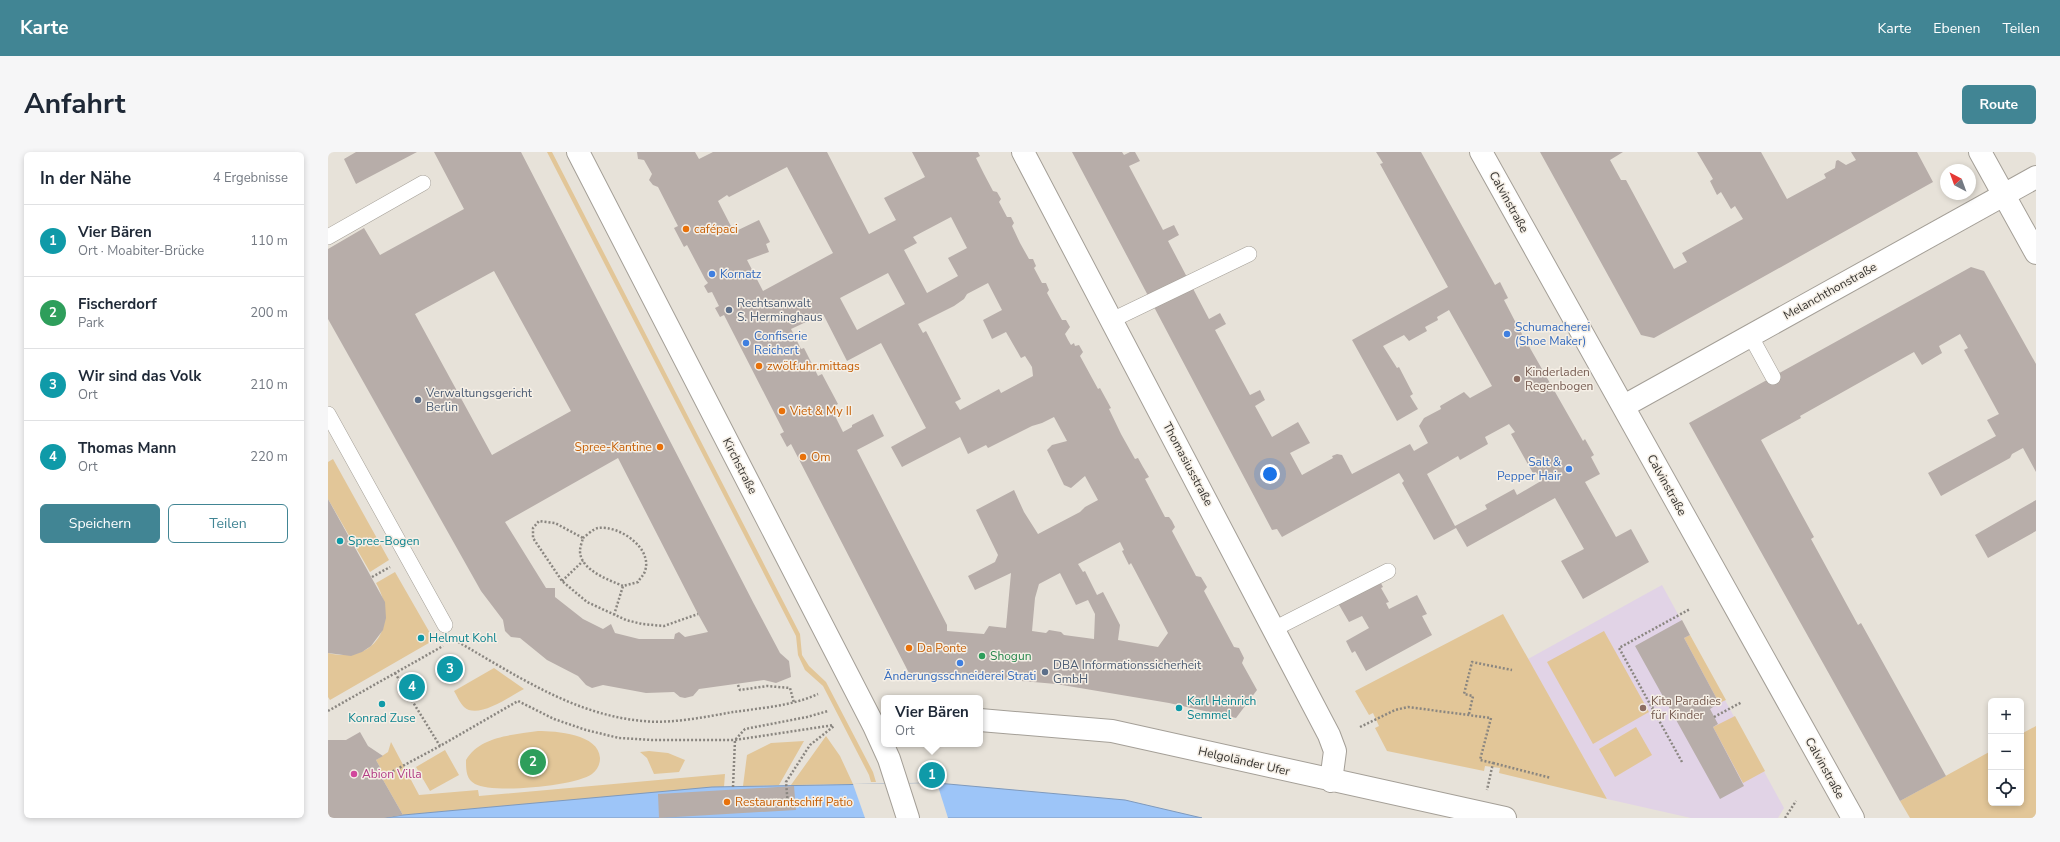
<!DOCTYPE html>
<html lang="de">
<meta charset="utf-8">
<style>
body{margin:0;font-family:"Nunito Sans",sans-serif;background:#f6f6f7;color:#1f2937}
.controls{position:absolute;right:12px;bottom:12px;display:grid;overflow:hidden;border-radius:6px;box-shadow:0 2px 6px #0003}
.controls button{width:36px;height:36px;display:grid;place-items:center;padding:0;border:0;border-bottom:1px solid #e0e1e3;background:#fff;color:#1f2937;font:20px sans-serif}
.compass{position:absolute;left:1612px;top:12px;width:36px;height:36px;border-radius:50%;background:#fff;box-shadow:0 2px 6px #0003;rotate:319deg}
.you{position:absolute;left:942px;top:322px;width:14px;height:14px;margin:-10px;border:3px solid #fff;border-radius:50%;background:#1a73e8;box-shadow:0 0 0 6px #1a73e833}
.badge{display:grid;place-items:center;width:26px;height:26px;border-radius:50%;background:#418594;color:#fff;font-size:13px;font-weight:700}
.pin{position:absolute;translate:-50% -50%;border:2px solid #fff;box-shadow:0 1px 4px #0006}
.popup{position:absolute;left:553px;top:543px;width:102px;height:52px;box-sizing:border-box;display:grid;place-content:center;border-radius:6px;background:#fff;filter:drop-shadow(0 1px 3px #0005);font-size:13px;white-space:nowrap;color:#747a83}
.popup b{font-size:15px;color:#1f2937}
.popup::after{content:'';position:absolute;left:50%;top:100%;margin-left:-8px;border:8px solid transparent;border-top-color:#fff}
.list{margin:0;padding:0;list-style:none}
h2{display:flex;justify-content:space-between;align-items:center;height:52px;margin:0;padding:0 16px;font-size:17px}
h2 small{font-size:13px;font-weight:400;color:#747a83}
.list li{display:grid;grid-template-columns:26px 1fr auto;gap:12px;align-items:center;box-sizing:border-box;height:72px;padding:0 16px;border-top:1px solid #e0e1e3}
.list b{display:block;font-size:15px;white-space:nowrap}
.list p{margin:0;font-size:13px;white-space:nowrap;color:#747a83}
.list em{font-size:13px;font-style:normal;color:#747a83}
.actions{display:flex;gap:8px;padding:12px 16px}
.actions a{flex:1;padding:9px 0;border:1px solid #418594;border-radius:6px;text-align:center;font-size:14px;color:#418594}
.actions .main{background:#418594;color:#fff}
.icon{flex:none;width:22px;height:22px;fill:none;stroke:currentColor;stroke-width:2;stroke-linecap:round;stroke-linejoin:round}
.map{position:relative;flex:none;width:1708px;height:666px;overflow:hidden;border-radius:6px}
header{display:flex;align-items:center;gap:24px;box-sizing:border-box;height:56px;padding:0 20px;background:#418594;color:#fff}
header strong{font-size:19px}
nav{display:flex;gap:22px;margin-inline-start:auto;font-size:14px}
.intro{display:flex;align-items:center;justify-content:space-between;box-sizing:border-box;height:96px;padding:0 24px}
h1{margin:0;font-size:28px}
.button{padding:10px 18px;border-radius:6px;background:#418594;color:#fff;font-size:14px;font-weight:700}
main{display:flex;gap:24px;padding:0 24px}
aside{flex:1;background:#fff;border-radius:6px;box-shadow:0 2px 6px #0003}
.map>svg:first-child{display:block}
.education{fill:#e1d3e6}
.green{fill:#e2c698}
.water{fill:#9dc5f8;stroke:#7e99bc}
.pier{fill:#e7e2d9}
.building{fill:#b7ada9;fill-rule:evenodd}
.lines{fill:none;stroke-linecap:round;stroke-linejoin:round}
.lane-casing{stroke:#a49f97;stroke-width:16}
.street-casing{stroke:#a49f97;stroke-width:24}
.path{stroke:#8a8680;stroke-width:2.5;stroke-dasharray:2 2;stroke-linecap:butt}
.lane{stroke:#fff;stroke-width:15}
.street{stroke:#fff;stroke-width:22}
.food-dot{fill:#e8710a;stroke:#f5efe6;stroke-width:1.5}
.shop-dot{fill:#3f7fe0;stroke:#f5efe6;stroke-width:1.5}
.service-dot{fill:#5c6f8a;stroke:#f5efe6;stroke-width:1.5}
.education-dot{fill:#8d6e63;stroke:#f5efe6;stroke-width:1.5}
.culture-dot{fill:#0f9aa8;stroke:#f5efe6;stroke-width:1.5}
.leisure-dot{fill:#2e9e5b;stroke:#f5efe6;stroke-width:1.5}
.hotel-dot{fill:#d1479c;stroke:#f5efe6;stroke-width:1.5}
.labels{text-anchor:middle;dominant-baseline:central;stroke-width:3;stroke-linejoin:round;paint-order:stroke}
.street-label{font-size:12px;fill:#353330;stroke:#f5efe6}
.food-label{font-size:12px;fill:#c56008;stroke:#f5efe6;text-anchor:start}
.shop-label{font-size:12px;fill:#366cbe;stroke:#f5efe6;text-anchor:start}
.service-label{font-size:12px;fill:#4e5e75;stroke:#f5efe6;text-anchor:start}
.education-label{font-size:12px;fill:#785e54;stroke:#f5efe6;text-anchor:start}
.culture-label{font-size:12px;fill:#0d838f;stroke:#f5efe6;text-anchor:start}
.leisure-label{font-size:12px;fill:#27864d;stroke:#f5efe6;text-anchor:start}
.hotel-label{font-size:12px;fill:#b23c85;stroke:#f5efe6;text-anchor:start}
</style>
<header>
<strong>Karte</strong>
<nav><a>Karte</a><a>Ebenen</a><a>Teilen</a></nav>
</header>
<div class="intro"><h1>Anfahrt</h1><a class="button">Route</a></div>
<main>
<aside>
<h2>In der Nähe<small>4 Ergebnisse</small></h2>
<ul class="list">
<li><span class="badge" style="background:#0f9aa8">1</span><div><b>Vier Bären</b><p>Ort · Moabiter-Brücke</p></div><em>110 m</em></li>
<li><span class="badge" style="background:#2e9e5b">2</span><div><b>Fischerdorf</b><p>Park</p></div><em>200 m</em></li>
<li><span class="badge" style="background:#0f9aa8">3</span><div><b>Wir sind das Volk</b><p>Ort</p></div><em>210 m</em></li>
<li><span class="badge" style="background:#0f9aa8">4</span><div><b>Thomas Mann</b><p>Ort</p></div><em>220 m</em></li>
</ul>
<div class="actions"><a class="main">Speichern</a><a>Teilen</a></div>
</aside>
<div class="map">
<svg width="1708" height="666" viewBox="0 0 1708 666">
<rect width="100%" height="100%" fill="#e7e2d9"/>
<path class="education" d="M1334 433 1456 656 1450 666H1363L1279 647 1200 507Z"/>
<path class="green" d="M219 0H224L472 482 474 503 481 514 498 530 545 620 548 630H543L541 623 495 534 477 518 470 503 468 484Z
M5 307 61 408 42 420 0 347V310Z
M67 420 106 488 2 548 0 545V501C48 513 71 471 48 431Z
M1175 462 1279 647 1171 621 1172 616 1157 614 1156 619 1059 599 1047 576 1051 574 1045 561 1041 563 1027 539Z
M1276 479 1321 560 1265 592 1219 510Z
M1362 483 1398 548 1391 551 1356 486Z
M166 516 196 537C182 544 150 568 136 555 132 551 129 544 126 539Z
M1407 564 1437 619 1415 631 1385 575Z
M1708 574V666H1582L1572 649 1663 599V651H1693V582Z
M1308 575 1324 603 1287 625 1271 597Z
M210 579C228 579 271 582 272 606 272 613 269 618 264 622 248 634 165 642 147 632 138 627 138 618 138 608 152 584 185 583 210 579Z
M498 584 512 604 525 632 463 633Z
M476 589 451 633 415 634 419 603 443 591Z
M63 590 91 643 150 638 151 644 397 622 396 635 75 663 50 619 53 617 48 608 60 600Z
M117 598 131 623 102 639 88 615Z
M321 599 340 601 357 608 351 620 326 622 319 606 312 600Z"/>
<path class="water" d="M609 631 797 648 874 666H56L75 663 384 635Z"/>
<path class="pier" d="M609 631 620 666H537L525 632Z"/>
<path class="building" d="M28 0H89L28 32 16 7Z
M106 0H193L426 452 452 501 461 509 463 525 448 531 436 528 371 537 365 544 357 546 352 545 346 540 318 541 275 533 264 536 258 533 250 524 219 508 192 486 183 485 177 479 175 468 153 439 0 167V97L36 76 52 103 136 57ZM166 119 243 259 164 303 87 162ZM290 306 370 462 380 480 357 485 351 480 347 482 346 487H311L287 481 283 472 275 477 255 467 227 445V436H218L177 370Z
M309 0H367L371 7 385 0H499L541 82 568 68 556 46 597 25 584 0H650L652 4 648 6 656 22 665 39 669 40 673 47 671 50 679 65H683L686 71 684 74 692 91 701 107H705L708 114 706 116 714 131H718L721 138 719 141 734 168H738L742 175 737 182 740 188 743 193 746 191 747 194 751 193 755 200 752 204 770 237 772 236 783 256 781 257 793 282 807 307 810 306 815 315 821 325 817 327 837 365H841L844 369 847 375 844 379 868 424 873 425 879 435 876 439 906 495 911 496 916 506 914 511 929 538 908 566 841 551 728 532 634 524 582 523 463 292 459 295 452 282 456 280 396 163 392 165 387 156 391 154 384 140 380 141 376 134 380 131 377 127 359 93 356 95 346 76 350 74 330 35 325 33 321 28 324 22 316 8 310 7ZM459 15 505 101 435 139 419 108 441 100 438 92 442 90 431 68 406 80 390 49 399 43 401 45ZM623 65 639 96 620 106 630 124 599 141 576 98 589 91 585 85ZM560 121 577 152 529 178 512 146ZM660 131 674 158 655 168 664 187 678 180 693 206 697 204 704 215 705 224 673 241 671 237 632 258 627 250 633 247 598 179 595 181 590 172 626 154 636 147 639 142ZM495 162 519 209 553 191 598 276 563 295 574 315 632 285 640 302 658 293 660 296 704 274 714 271 726 265 739 289 724 293 719 298 736 333 743 336 757 324 770 348 757 355 752 360 710 382 696 360 686 338 648 358 670 403 667 410 640 424 647 438 683 421 678 476 661 474 656 482 619 479V473L529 298 556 284 545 262 524 273V275L515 280 503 256 510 252 494 222 490 224 476 196 473 197 463 177ZM792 390 796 398 794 399 801 413 803 411 840 481 830 495 790 488 792 473 775 440 769 443 757 419 755 420 750 412ZM732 421 748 453 760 448 767 462 766 487 736 483 733 480 721 478 718 481 704 479 707 446 711 432Z
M744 0H794L796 3 802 0H807L812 9 801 14 835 78 846 73 851 83 840 89 881 167 892 161 898 172 887 178 922 243 932 238 937 248 927 254 944 285 970 270 982 291 962 301 974 323 1005 306 1004 304 1009 302 1014 303 1024 322 1082 292 1086 299 1100 291 1091 274 1096 266 1113 257 1112 254 1136 240 1142 246 1164 234 1121 158 1109 165 1110 168 1097 175 1099 179 1081 189 1076 183 1055 194 1069 216 1071 215 1085 242 1082 244 1090 257 1069 269 1024 188 1120 135 1052 12 1055 11 1048 0H1093L1167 133 1172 130 1180 146 1176 148 1190 175 1255 289 1257 287 1266 303 1263 305 1272 322 1257 330 1288 385 1303 377 1321 410 1255 447 1233 409 1256 397 1227 346 1139 395 1128 376 1106 388 1074 331 1076 329 1071 321 954 385 949 377 944 378ZM1181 272 1187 280 1183 282 1206 323 1209 321 1213 329 1189 343 1186 337 1157 353 1159 357 1127 374 1099 322 1130 304 1132 308 1160 292 1157 285Z
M1212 0H1295L1282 8 1293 28H1298L1346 117 1359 110 1354 101 1415 67 1407 54 1403 57 1393 40 1389 43 1382 29 1385 27 1369 0H1433L1459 47 1498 26 1496 22 1507 16 1508 9 1510 8 1518 13 1528 8 1523 0H1589L1605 30 1326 186 1313 183Z
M1643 115 1656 119 1708 212V320L1695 296 1684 302 1682 306 1613 344 1600 321 1668 284 1659 268 1671 262 1636 198 1640 196 1632 182 1611 194 1614 201 1594 213 1586 200 1472 264 1473 266 1433 288 1486 385 1483 387 1530 473 1533 471 1618 624 1572 649 1361 271Z
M0 347 57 450 58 466 55 478 43 494 34 500 23 504 0 501Z
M1708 348V379L1660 406 1647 383Z
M1046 418 1055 435 1053 436 1061 450 1058 451 1061 457 1089 443 1099 462 1094 464 1104 483 1038 519 1027 499 1024 501 1018 489 1041 476 1034 464 1021 470 1004 441Z
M1354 468 1362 483 1356 486 1391 551 1382 557 1390 572 1385 575 1416 634 1392 647 1307 494Z
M32 580 40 594 55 604 48 608 53 617 50 619 75 663 56 666H0V588H18Z
M466 634 468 658 331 666 330 642Z"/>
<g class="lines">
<g class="lane-casing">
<path id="lane" d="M0 85 95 31
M784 168 921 102
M1422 183 1445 225
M0 262 117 473
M946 477 1060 419"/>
</g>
<g class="street-casing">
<path id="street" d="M250 0 546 574 561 607 580 666
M695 0 1001 583 1007 599 1003 629
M1153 0 1525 666
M1652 0 1708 101
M1296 254 1708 25
M652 568 784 579 1177 666"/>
</g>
<path class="path" d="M255 386C259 383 265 377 270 376 291 373 325 396 317 419 316 423 312 426 310 430L295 434C281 428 252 418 252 399 252 395 254 390 255 386L227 371 211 369 205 376V386L234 429 259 450 298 468 314 472 336 474 370 462
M44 425 62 415
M234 429 255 409
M286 463 295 434
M130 490C188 523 246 563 315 569 343 572 377 565 405 560 433 556 464 554 490 542
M67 521 112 594 190 549 226 567 258 578 291 586 325 588H407L506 573
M410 533 412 538 439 534 462 536 466 551
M1324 555 1337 548
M0 559 115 494
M1141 562 1145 544 1136 542 1144 510 1184 518
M1386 565 1414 550
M1032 575 1067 558 1080 555 1163 566 1152 608 1165 611 1159 638
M1354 610 1291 496 1362 457
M1165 611 1223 626
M54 625 112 594
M405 635 407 588 417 577 479 565 500 559
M460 654 458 630 482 593 506 574
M1457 666 1468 649"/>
<use href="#lane" class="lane"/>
<use href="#street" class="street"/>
</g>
<g class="food-dot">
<circle cx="358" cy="77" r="4"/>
<circle cx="431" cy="214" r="4"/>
<circle cx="454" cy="259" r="4"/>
<circle cx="332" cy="295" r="4"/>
<circle cx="475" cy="305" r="4"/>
<circle cx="581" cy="496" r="4"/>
<circle cx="399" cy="650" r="4"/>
</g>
<g class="shop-dot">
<circle cx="384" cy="122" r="4"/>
<circle cx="1179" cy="182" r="4"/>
<circle cx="418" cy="191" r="4"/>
<circle cx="1241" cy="317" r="4"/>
<circle cx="632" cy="511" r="4"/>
</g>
<g class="service-dot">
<circle cx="401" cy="158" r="4"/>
<circle cx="90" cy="248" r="4"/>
<circle cx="717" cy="520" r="4"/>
</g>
<g class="education-dot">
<circle cx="1189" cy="227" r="4"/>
<circle cx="1315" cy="556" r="4"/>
</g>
<g class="culture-dot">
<circle cx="12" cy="389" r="4"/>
<circle cx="93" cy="486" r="4"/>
<circle cx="54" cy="552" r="4"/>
<circle cx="851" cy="556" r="4"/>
</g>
<circle class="leisure-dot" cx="654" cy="504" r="4"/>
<circle class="hotel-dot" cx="26" cy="622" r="4"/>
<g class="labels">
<g class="street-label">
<text transform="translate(1181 50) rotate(61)">Calvinstraße</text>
<text transform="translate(1502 139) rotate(-29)">Melanchthonstraße</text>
<text transform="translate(860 312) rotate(62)">Thomasiusstraße</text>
<text transform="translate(412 314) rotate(63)">Kirchstraße</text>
<text transform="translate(1339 333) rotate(61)">Calvinstraße</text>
<text transform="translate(916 609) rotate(13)">Helgoländer Ufer</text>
<text transform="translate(1497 616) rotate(61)">Calvinstraße</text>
</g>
<g class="food-label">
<text x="366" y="77">cafépaci</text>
<text x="439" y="214">zwölf.uhr.mittags</text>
<text x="462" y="259">Viet &amp; My II</text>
<text x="324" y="295" text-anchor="end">Spree-Kantine</text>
<text x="483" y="305">Om</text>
<text x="589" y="496">Da Ponte</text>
<text x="407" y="650">Restaurantschiff Patio</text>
</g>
<g class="shop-label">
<text x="392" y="122">Kornatz</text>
<text x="1187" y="175">Schumacherei<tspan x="1187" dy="14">(Shoe Maker)</tspan></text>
<text x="426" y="184">Confiserie<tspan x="426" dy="14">Reichert</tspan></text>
<text x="1233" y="310" text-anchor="end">Salt &amp;<tspan x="1233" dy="14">Pepper Hair</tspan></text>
<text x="632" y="524" text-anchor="middle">Änderungsschneiderei Strati</text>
</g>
<g class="service-label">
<text x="409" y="151">Rechtsanwalt<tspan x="409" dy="14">S. Herminghaus</tspan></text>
<text x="98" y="241">Verwaltungsgericht<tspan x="98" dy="14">Berlin</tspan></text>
<text x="725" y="513">DBA Informationssicherheit<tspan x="725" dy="14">GmbH</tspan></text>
</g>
<g class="education-label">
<text x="1197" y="220">Kinderladen<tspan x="1197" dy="14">Regenbogen</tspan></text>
<text x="1323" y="549">Kita Paradies<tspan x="1323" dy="14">für Kinder</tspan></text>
</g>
<g class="culture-label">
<text x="20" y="389">Spree-Bogen</text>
<text x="101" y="486">Helmut Kohl</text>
<text x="859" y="549">Karl Heinrich<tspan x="859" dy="14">Semmel</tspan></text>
<text x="54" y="566" text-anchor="middle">Konrad Zuse</text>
</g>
<g class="leisure-label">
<text x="662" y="504">Shogun</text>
</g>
<g class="hotel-label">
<text x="34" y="622">Abion Villa</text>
</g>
</g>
</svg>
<div class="controls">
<button>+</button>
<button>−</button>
<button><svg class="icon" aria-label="locate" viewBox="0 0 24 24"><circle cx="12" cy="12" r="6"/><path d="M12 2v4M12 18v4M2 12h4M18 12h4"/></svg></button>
</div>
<svg class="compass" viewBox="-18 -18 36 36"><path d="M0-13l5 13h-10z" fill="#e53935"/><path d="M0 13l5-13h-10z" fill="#747a83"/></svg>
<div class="you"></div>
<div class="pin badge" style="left:604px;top:623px;background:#0f9aa8">1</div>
<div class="popup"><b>Vier Bären</b>Ort</div>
<div class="pin badge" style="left:205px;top:610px;background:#2e9e5b">2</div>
<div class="pin badge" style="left:122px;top:517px;background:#0f9aa8">3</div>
<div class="pin badge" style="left:84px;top:535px;background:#0f9aa8">4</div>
</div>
</main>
